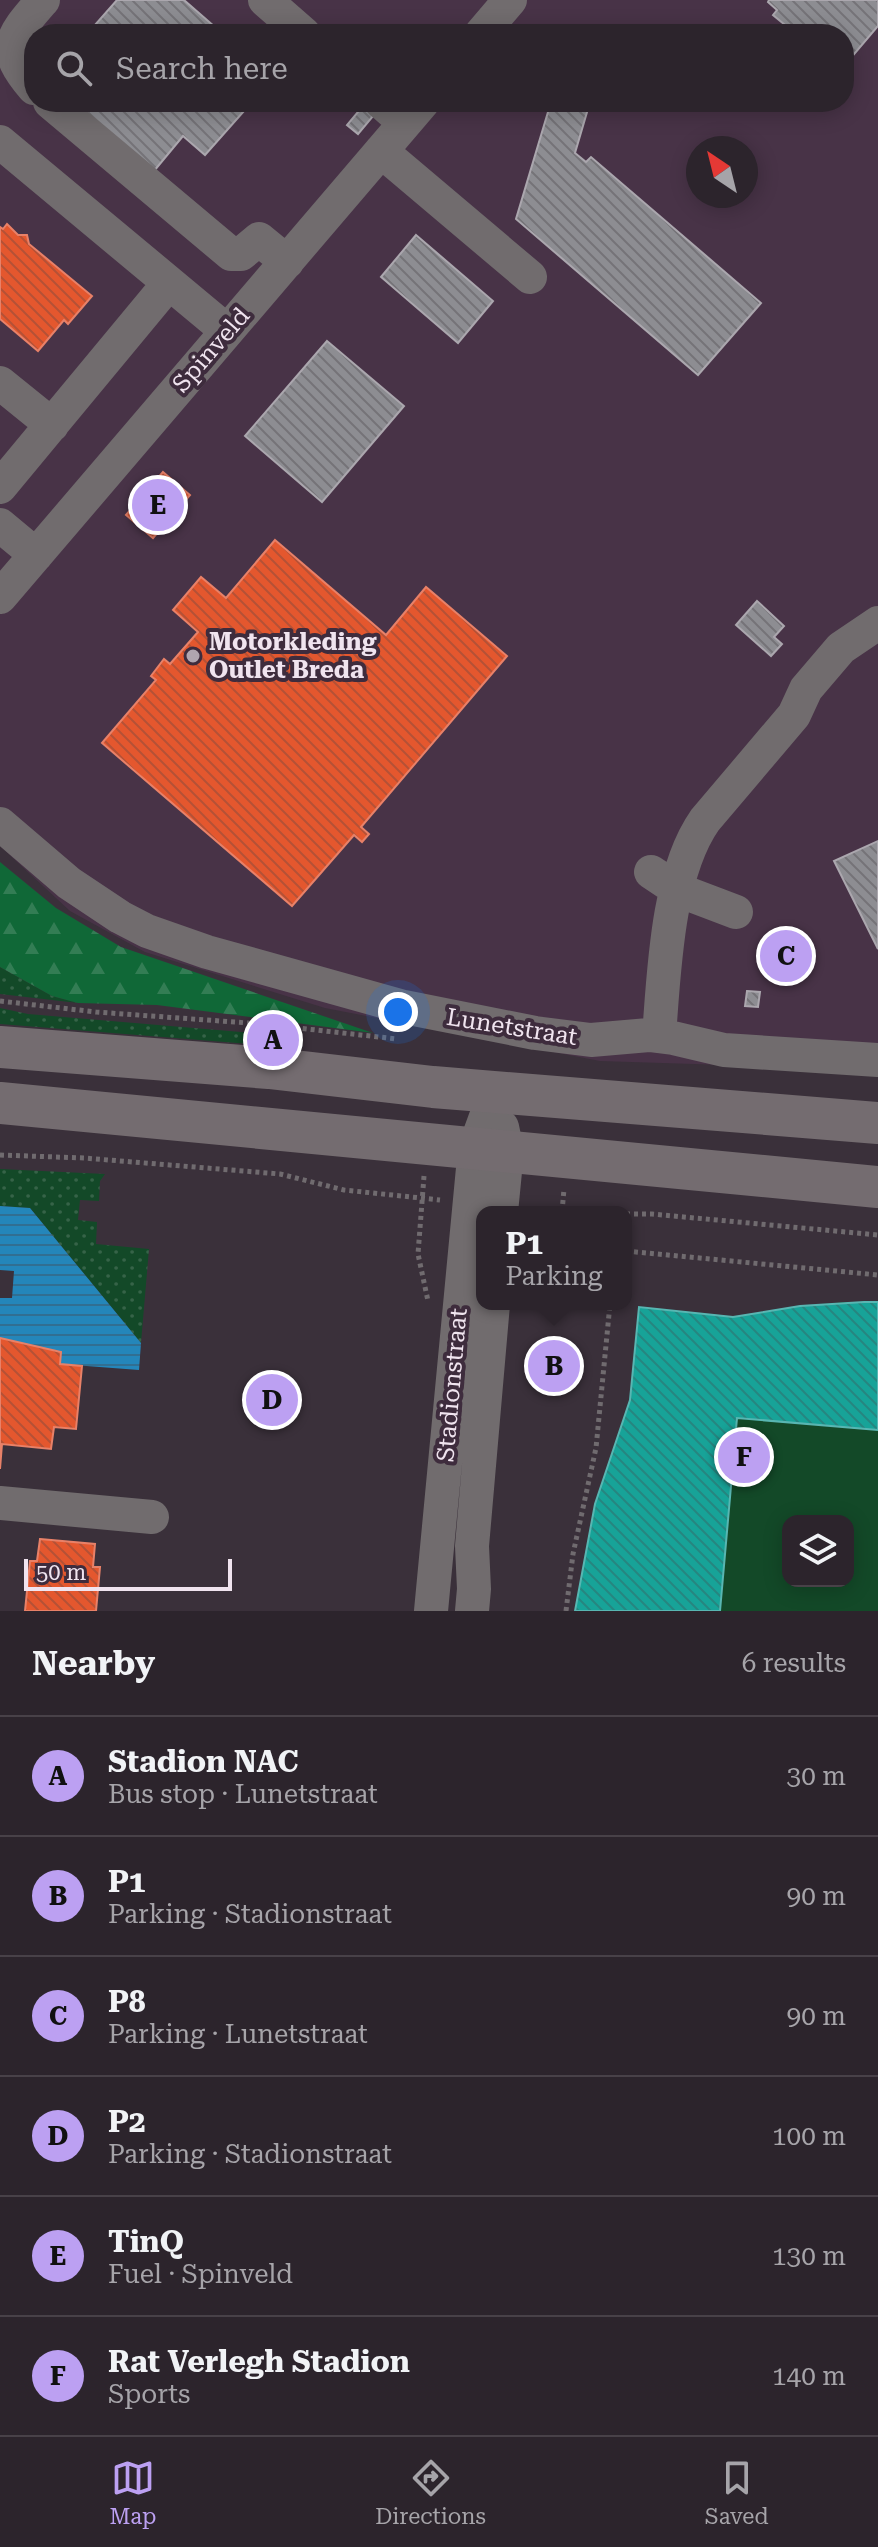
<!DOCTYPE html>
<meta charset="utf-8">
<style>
body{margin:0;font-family:"Roboto Serif",serif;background:#383038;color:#f1f3f6}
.controls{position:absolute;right:24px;bottom:24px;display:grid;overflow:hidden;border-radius:16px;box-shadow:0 4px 20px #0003}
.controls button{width:72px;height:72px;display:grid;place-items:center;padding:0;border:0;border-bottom:2px solid #484148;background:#2c242c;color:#f1f3f6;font:40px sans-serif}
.compass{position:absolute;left:686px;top:136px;width:72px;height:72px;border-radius:50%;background:#2c242c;box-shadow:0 4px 20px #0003;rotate:325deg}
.scale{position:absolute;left:24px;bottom:20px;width:208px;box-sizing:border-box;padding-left:8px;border:4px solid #f0e4ef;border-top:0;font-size:22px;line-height:28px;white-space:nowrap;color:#f0e4ef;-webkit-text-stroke:6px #3e2c3d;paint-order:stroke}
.you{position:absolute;left:398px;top:1012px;width:28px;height:28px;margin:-20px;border:6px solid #fff;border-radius:50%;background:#1a73e8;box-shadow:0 0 0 12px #1a73e833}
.badge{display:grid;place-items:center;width:52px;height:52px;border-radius:50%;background:#bca0f2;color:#111;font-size:26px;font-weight:700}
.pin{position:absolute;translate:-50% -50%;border:4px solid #fff;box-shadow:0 2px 8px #0006}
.popup{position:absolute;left:476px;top:1206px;width:156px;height:104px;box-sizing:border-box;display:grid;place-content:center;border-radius:16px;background:#2c242c;filter:drop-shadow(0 2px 6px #0005);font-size:26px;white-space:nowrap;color:#a6a4a9}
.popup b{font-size:30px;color:#f1f3f6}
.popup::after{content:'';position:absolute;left:50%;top:100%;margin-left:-16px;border:16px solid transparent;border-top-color:#2c242c}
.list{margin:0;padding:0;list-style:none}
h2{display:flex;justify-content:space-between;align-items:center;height:104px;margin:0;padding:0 32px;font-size:34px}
h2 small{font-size:26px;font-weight:400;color:#a6a4a9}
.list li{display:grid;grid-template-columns:52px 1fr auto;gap:24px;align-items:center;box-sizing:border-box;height:120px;padding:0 32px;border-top:2px solid #484148}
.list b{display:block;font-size:30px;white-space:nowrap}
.list p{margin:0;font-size:26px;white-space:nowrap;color:#a6a4a9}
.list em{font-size:26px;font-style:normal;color:#a6a4a9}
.icon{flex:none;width:44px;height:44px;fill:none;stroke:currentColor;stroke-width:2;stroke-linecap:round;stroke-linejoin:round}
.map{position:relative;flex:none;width:878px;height:1611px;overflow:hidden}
.search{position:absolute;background:#2c242c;box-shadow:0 4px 20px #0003;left:24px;right:24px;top:24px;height:88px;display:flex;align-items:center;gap:20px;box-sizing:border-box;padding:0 28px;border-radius:32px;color:#a6a4a9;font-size:30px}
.sheet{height:824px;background:#2c242c}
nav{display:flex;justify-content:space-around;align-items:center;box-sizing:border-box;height:112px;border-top:2px solid #484148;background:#2c242c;font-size:22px;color:#a6a4a9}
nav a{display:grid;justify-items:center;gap:4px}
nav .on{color:#bca0f2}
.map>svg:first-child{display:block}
.built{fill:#483347;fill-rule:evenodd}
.grass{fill:url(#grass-dots)}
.forest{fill:url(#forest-firs)}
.garden{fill:#134928;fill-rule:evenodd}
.water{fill:url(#water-rules)}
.shops{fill:url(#shops-back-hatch);stroke:#e88168;stroke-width:2}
.public{fill:url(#public-back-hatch);stroke:#58b6b2;stroke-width:2}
.industry{fill:url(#industry-back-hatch);stroke:#aba7ae;stroke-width:2}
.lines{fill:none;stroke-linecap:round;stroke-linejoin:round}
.path{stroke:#706b6f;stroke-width:5;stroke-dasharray:4 4;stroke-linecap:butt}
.minor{stroke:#716c6e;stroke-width:34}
.major{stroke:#746c70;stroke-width:42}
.poi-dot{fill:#b0a5b0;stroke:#3e2c3d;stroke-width:3}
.labels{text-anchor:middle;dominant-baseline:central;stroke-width:8;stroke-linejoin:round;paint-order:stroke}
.street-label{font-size:24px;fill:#f0e4ef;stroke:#3e2c3d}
.poi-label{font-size:24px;font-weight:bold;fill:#f0e4ef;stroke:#3e2c3d;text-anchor:start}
</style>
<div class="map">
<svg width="878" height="1611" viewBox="0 0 878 1611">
<defs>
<pattern id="grass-dots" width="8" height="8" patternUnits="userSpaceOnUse" patternTransform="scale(2)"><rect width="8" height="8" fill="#134928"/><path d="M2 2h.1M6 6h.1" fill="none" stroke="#366348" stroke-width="1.8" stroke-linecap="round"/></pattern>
<pattern id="forest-firs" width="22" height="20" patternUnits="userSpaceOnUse" patternTransform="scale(2)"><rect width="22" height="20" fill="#106837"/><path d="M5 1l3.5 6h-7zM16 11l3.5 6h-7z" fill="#337d54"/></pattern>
<pattern id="water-rules" width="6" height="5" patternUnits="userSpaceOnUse" patternTransform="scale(2)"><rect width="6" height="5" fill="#2486ba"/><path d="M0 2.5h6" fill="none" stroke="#316f92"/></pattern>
<pattern id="shops-back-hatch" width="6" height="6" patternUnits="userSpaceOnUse" patternTransform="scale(2)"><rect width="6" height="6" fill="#e4572e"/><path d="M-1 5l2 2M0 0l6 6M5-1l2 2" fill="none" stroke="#b55136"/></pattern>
<pattern id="public-back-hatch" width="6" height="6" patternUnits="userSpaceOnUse" patternTransform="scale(2)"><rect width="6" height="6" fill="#17a398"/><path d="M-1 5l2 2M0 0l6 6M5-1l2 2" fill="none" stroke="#268680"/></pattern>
<pattern id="industry-back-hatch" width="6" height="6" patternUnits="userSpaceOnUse" patternTransform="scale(2)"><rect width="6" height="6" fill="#8d8d92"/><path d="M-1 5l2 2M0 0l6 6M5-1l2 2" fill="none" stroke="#757378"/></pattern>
</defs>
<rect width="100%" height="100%" fill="#3a303a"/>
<path class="built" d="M0 0H878V1070L600 1061 325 1008 145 952 70 911 0 846ZM34 34H844V102H34ZM698 148H746V196H698Z"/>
<path class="grass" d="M0 967 52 996 78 1003 0 994Z
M0 1008 28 1014 265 1034 263 1045 0 1024Z
M0 1169 105 1174 100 1181 99 1201 80 1200 78 1220 97 1222 96 1244 149 1249 141 1343 30 1208 0 1206Z"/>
<path class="forest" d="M0 862 56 908 121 947 373 1033 157 1005 78 1003 52 996 0 967Z"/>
<path class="garden" d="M846 1302H878V1611H575L595 1504 630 1400 639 1307 732 1317 800 1306ZM788 1521H848V1581H788Z"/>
<path class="water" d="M0 1206 30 1208 141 1343 139 1370 60 1364V1352L0 1338V1298H12L14 1271 0 1270Z"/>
<path class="shops" d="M7 224 18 235H27L29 244 92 296 68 324 64 320 38 351 0 319V227L3 229Z
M163 472 190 495 153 538 126 515Z
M275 540 386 635 426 587 507 656 361 827 369 834 362 842 354 835 292 906 102 743 156 680 151 676 164 659 170 664 198 632 173 610 201 577 226 598Z
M0 1338 61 1352 60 1364 82 1366 76 1429 54 1427 51 1449 2 1444 0 1469Z
M40 1539 95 1544 93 1567H100L96 1611H25L30 1561H37Z"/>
<path class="public" d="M864 1302H878V1430L737 1418 720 1611H575L595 1504 630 1400 639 1307 733 1317 800 1306Z"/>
<path class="industry" d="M117 0H184L223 34H87Z
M769 0H878V26L844 66V34H796L773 15 777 10 768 2Z
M75 102H252L205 155 183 136 154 171Z
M551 102H590L575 153 586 162 591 157 761 303 698 375 516 219Z
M363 106 374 115 358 134 347 125Z
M416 235 493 301 458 343 381 277Z
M327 341 404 406 322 502 245 436Z
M757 601 784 626 774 637 782 644 771 656 736 625Z
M878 841V949L834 861Z
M747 991 760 992 758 1007 745 1006Z"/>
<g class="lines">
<path class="path" d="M0 1001 96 1012 262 1024 397 1039
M0 1155 84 1158 280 1174 344 1190 440 1200
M424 1176 418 1254 428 1301
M529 1209 563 1212
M562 1212 564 1189
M626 1214H652L878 1235
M626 1251 878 1275
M566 1611 573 1554 596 1448 610 1304"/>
<path class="minor" d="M265 0 304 34
M481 34 510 0
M34 88C0 48 10 38 43 0
M50 102 231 254H241L259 239 287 262
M381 102 405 123
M0 142 227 331
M381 151 530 277
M0 383 52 425
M0 487 169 283
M0 525 36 555
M0 597 423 102
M0 824 69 883 120 917 147 931 207 952 404 1007 535 1033 591 1040 649 1035 673 1038 724 1050 878 1060
M651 872 678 890 736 912
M659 1036C664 972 667 874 705 820L794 715 806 689 841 648 878 623
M501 1212 507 1151 502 1127
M0 1503 152 1517
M431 1611 475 1147 495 1092
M472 1611 474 1589 472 1546 493 1304"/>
<path class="major" d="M0 1047 269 1068 433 1087 878 1123
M0 1103 878 1187"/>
</g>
<circle class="poi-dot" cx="193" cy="656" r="8"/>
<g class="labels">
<g class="street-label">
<text transform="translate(211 350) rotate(-49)">Spinveld</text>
<text transform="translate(512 1027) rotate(9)">Lunetstraat</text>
<text transform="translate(452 1385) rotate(-85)">Stadionstraat</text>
</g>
<g class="poi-label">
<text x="209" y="642">Motorkleding<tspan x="209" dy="28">Outlet Breda</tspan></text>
</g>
</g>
</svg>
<div class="controls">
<button><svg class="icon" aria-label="layers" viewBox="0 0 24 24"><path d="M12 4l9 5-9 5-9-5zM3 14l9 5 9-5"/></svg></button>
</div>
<svg class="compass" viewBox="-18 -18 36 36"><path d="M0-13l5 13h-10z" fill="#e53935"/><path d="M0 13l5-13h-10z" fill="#a6a4a9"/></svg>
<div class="scale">50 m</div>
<div class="you"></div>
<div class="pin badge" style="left:273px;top:1040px">A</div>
<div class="pin badge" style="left:554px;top:1366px">B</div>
<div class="popup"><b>P1</b>Parking</div>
<div class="pin badge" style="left:786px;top:956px">C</div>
<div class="pin badge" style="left:272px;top:1400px">D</div>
<div class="pin badge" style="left:158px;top:505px">E</div>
<div class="pin badge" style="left:744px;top:1457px">F</div>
<div class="search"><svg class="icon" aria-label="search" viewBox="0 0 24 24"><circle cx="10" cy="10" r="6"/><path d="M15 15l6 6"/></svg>Search here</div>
</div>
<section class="sheet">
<h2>Nearby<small>6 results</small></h2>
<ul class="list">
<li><span class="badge">A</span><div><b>Stadion NAC</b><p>Bus stop · Lunetstraat</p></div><em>30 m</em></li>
<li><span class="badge">B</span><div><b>P1</b><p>Parking · Stadionstraat</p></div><em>90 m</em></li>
<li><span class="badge">C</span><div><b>P8</b><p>Parking · Lunetstraat</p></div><em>90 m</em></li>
<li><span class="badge">D</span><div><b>P2</b><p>Parking · Stadionstraat</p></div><em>100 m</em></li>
<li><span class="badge">E</span><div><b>TinQ</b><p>Fuel · Spinveld</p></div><em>130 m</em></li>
<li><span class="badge">F</span><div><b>Rat Verlegh Stadion</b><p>Sports</p></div><em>140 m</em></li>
</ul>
</section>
<nav>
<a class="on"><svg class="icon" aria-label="map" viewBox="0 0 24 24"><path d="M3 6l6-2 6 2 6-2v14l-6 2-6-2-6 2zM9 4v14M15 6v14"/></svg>Map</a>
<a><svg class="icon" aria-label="directions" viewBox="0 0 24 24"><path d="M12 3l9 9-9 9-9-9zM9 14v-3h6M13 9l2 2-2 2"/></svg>Directions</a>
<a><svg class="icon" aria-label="saved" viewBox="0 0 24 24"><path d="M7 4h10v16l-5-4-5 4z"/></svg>Saved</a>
</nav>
